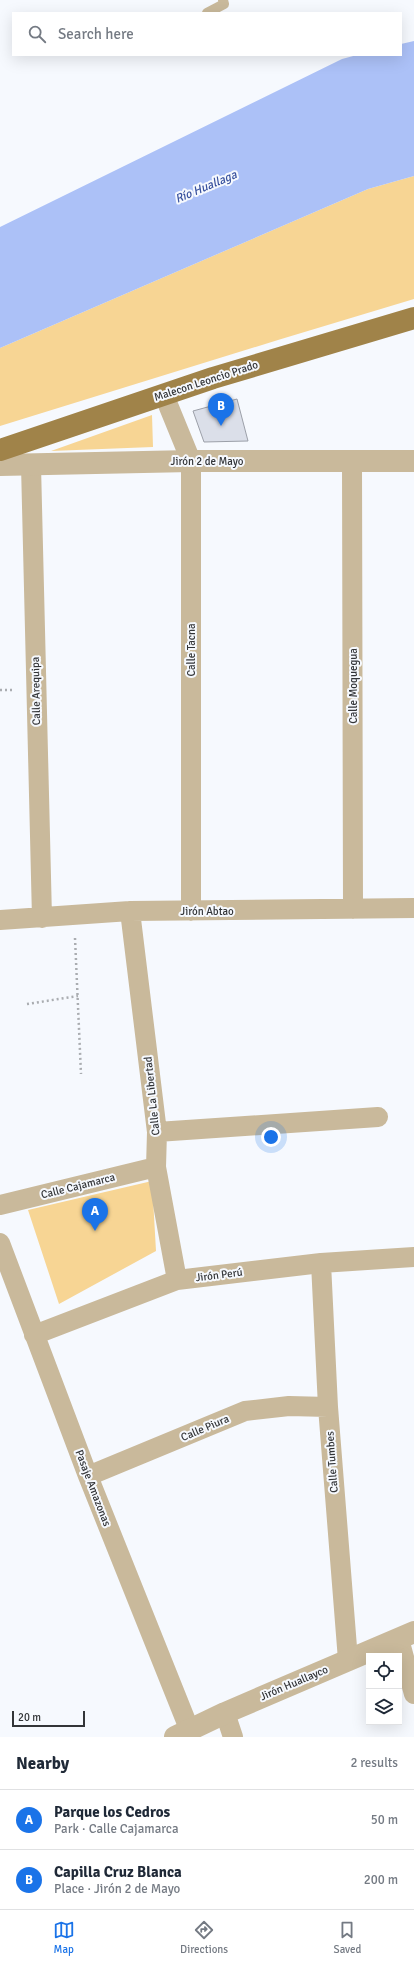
<!DOCTYPE html>
<meta charset="utf-8">
<style>
body{margin:0;font-family:Signika,sans-serif;background:#f6f6f7;color:#1f2937}
.controls{position:absolute;right:12px;bottom:12px;display:grid;overflow:hidden;border-radius:0px;box-shadow:0 4px 16px #0002}
.controls button{width:36px;height:36px;display:grid;place-items:center;padding:0;border:0;border-bottom:1px solid #e0e1e3;background:#fff;color:#1f2937;font:20px sans-serif}
.scale{position:absolute;left:12px;bottom:10px;width:73px;box-sizing:border-box;padding-left:4px;border:2px solid #333538;border-top:0;font-size:11px;line-height:14px;white-space:nowrap;color:#333538;-webkit-text-stroke:3px #f6f9fe;paint-order:stroke}
.you{position:absolute;left:271px;top:1137px;width:14px;height:14px;margin:-10px;border:3px solid #fff;border-radius:50%;background:#1a73e8;box-shadow:0 0 0 6px #1a73e833}
.badge{display:grid;place-items:center;width:26px;height:26px;border-radius:50%;background:#1a73e8;color:#fff;font-size:13px;font-weight:700}
.pin{position:absolute;translate:-50% -33px;filter:drop-shadow(0 1px 2px #0008)}
.pin::after{content:'';position:absolute;top:21px;width:14px;height:12px;background:inherit;clip-path:polygon(0 0,100% 0,50% 100%)}
.list{margin:0;padding:0;list-style:none}
h2{display:flex;justify-content:space-between;align-items:center;height:52px;margin:0;padding:0 16px;font-size:17px}
h2 small{font-size:13px;font-weight:400;color:#747a83}
.list li{display:grid;grid-template-columns:26px 1fr auto;gap:12px;align-items:center;box-sizing:border-box;height:60px;padding:0 16px;border-top:1px solid #e0e1e3}
.list b{display:block;font-size:15px;white-space:nowrap}
.list p{margin:0;font-size:13px;white-space:nowrap;color:#747a83}
.list em{font-size:13px;font-style:normal;color:#747a83}
.icon{flex:none;width:22px;height:22px;fill:none;stroke:currentColor;stroke-width:2;stroke-linecap:round;stroke-linejoin:round}
.map{position:relative;flex:none;width:414px;height:1737px;overflow:hidden}
.search{position:absolute;background:#fff;box-shadow:0 4px 16px #0002;left:12px;right:12px;top:12px;height:44px;display:flex;align-items:center;gap:10px;box-sizing:border-box;padding:0 14px;border-radius:0px;color:#747a83;font-size:15px}
.sheet{height:172px;background:#fff}
nav{display:flex;justify-content:space-around;align-items:center;box-sizing:border-box;height:56px;border-top:1px solid #e0e1e3;background:#fff;font-size:11px;color:#747a83}
nav a{display:grid;justify-items:center;gap:2px}
nav .on{color:#1a73e8}
.map>svg:first-child{display:block}
.green{fill:#f7d594}
.water{fill:#acc1f7}
.building{fill:#dbdfe9;stroke:#9ca0a9}
.lines{fill:none;stroke-linecap:round;stroke-linejoin:round}
.path{stroke:#aaadb1;stroke-width:2.5;stroke-dasharray:2 3;stroke-linecap:butt}
.service{stroke:#c9b99b;stroke-width:10}
.minor{stroke:#c9b99b;stroke-width:20}
.tertiary{stroke:#c9b99b;stroke-width:22}
.primary{stroke:#a08349;stroke-width:22}
.labels{text-anchor:middle;dominant-baseline:central;stroke-width:4;stroke-linejoin:round;paint-order:stroke}
.street-label{font-size:11px;fill:#333538;stroke:#f6f9fe}
.water-label{font-size:12px;font-style:italic;fill:#38519e;stroke:#f6f9fe}
</style>
<div class="map">
<svg width="414" height="1737" viewBox="0 0 414 1737">
<rect width="100%" height="100%" fill="#f6f9fe"/>
<path class="green" d="M414 176V299L278 340 0 426V348L368 189Z
M152 415 153 447 51 451Z
M152 1181 156 1251 59 1304 28 1210Z"/>
<path class="water" d="M414 41V176L368 189 0 348V227L342 59 357 55H401V44Z"/>
<path class="building" d="M237 399 248 441 204 442 193 411Z"/>
<g class="lines">
<path class="path" d="M0 690H14
M75 938 81 1074
M27 1004 78 996"/>
<path class="service" d="M207 13 224 4 223 0"/>
<path class="minor" d="M164 395 191 461V911
M352 462 353 909
M31 465 42 918
M130 911 157 1132 156 1167 177 1280
M0 920 130 911 414 908
M157 1132 378 1117
M0 1205 156 1167
M0 1243 88 1476 190 1731
M321 1263 328 1407 348 1660
M34 1335 177 1280 321 1263 414 1257
M88 1476 245 1411 289 1406 328 1407
M399 1639 414 1694
M225 1713 233 1737"/>
<path class="tertiary" d="M0 465 191 461H414
M175 1737 225 1713 414 1632"/>
<path class="primary" d="M0 450 213 378 414 318"/>
</g>
<g class="labels">
<g class="street-label">
<text transform="translate(206 381) rotate(-18)">Malecon Leoncio Prado</text>
<text x="207" y="461">Jirón 2 de Mayo</text>
<text transform="translate(191 650) rotate(-90)">Calle Tacna</text>
<text transform="translate(353 686) rotate(-90)">Calle Moquegua</text>
<text transform="translate(36 691) rotate(-91)">Calle Arequipa</text>
<text x="207" y="911">Jirón Abtao</text>
<text transform="translate(152 1096) rotate(-96)">Calle La Libertad</text>
<text transform="translate(78 1186) rotate(-14)">Calle Cajamarca</text>
<text transform="translate(219 1275) rotate(-7)">Jirón Perú</text>
<text transform="translate(205 1428) rotate(-23)">Calle Piura</text>
<text transform="translate(332 1462) rotate(-94)">Calle Tumbes</text>
<text transform="translate(93 1488) rotate(69)">Pasaje Amazonas</text>
<text transform="translate(294 1683) rotate(-23)">Jirón Huallayco</text>
</g>
<g class="water-label">
<text transform="translate(206 187) rotate(-23)">Río Huallaga</text>
</g>
</g>
</svg>
<div class="controls">
<button><svg class="icon" aria-label="locate" viewBox="0 0 24 24"><circle cx="12" cy="12" r="6"/><path d="M12 2v4M12 18v4M2 12h4M18 12h4"/></svg></button>
<button><svg class="icon" aria-label="layers" viewBox="0 0 24 24"><path d="M12 4l9 5-9 5-9-5zM3 14l9 5 9-5"/></svg></button>
</div>
<div class="scale">20 m</div>
<div class="you"></div>
<div class="pin badge" style="left:95px;top:1231px">A</div>
<div class="pin badge" style="left:221px;top:426px">B</div>
<div class="search"><svg class="icon" aria-label="search" viewBox="0 0 24 24"><circle cx="10" cy="10" r="6"/><path d="M15 15l6 6"/></svg>Search here</div>
</div>
<section class="sheet">
<h2>Nearby<small>2 results</small></h2>
<ul class="list">
<li><span class="badge">A</span><div><b>Parque los Cedros</b><p>Park · Calle Cajamarca</p></div><em>50 m</em></li>
<li><span class="badge">B</span><div><b>Capilla Cruz Blanca</b><p>Place · Jirón 2 de Mayo</p></div><em>200 m</em></li>
</ul>
</section>
<nav>
<a class="on"><svg class="icon" aria-label="map" viewBox="0 0 24 24"><path d="M3 6l6-2 6 2 6-2v14l-6 2-6-2-6 2zM9 4v14M15 6v14"/></svg>Map</a>
<a><svg class="icon" aria-label="directions" viewBox="0 0 24 24"><path d="M12 3l9 9-9 9-9-9zM9 14v-3h6M13 9l2 2-2 2"/></svg>Directions</a>
<a><svg class="icon" aria-label="saved" viewBox="0 0 24 24"><path d="M7 4h10v16l-5-4-5 4z"/></svg>Saved</a>
</nav>
